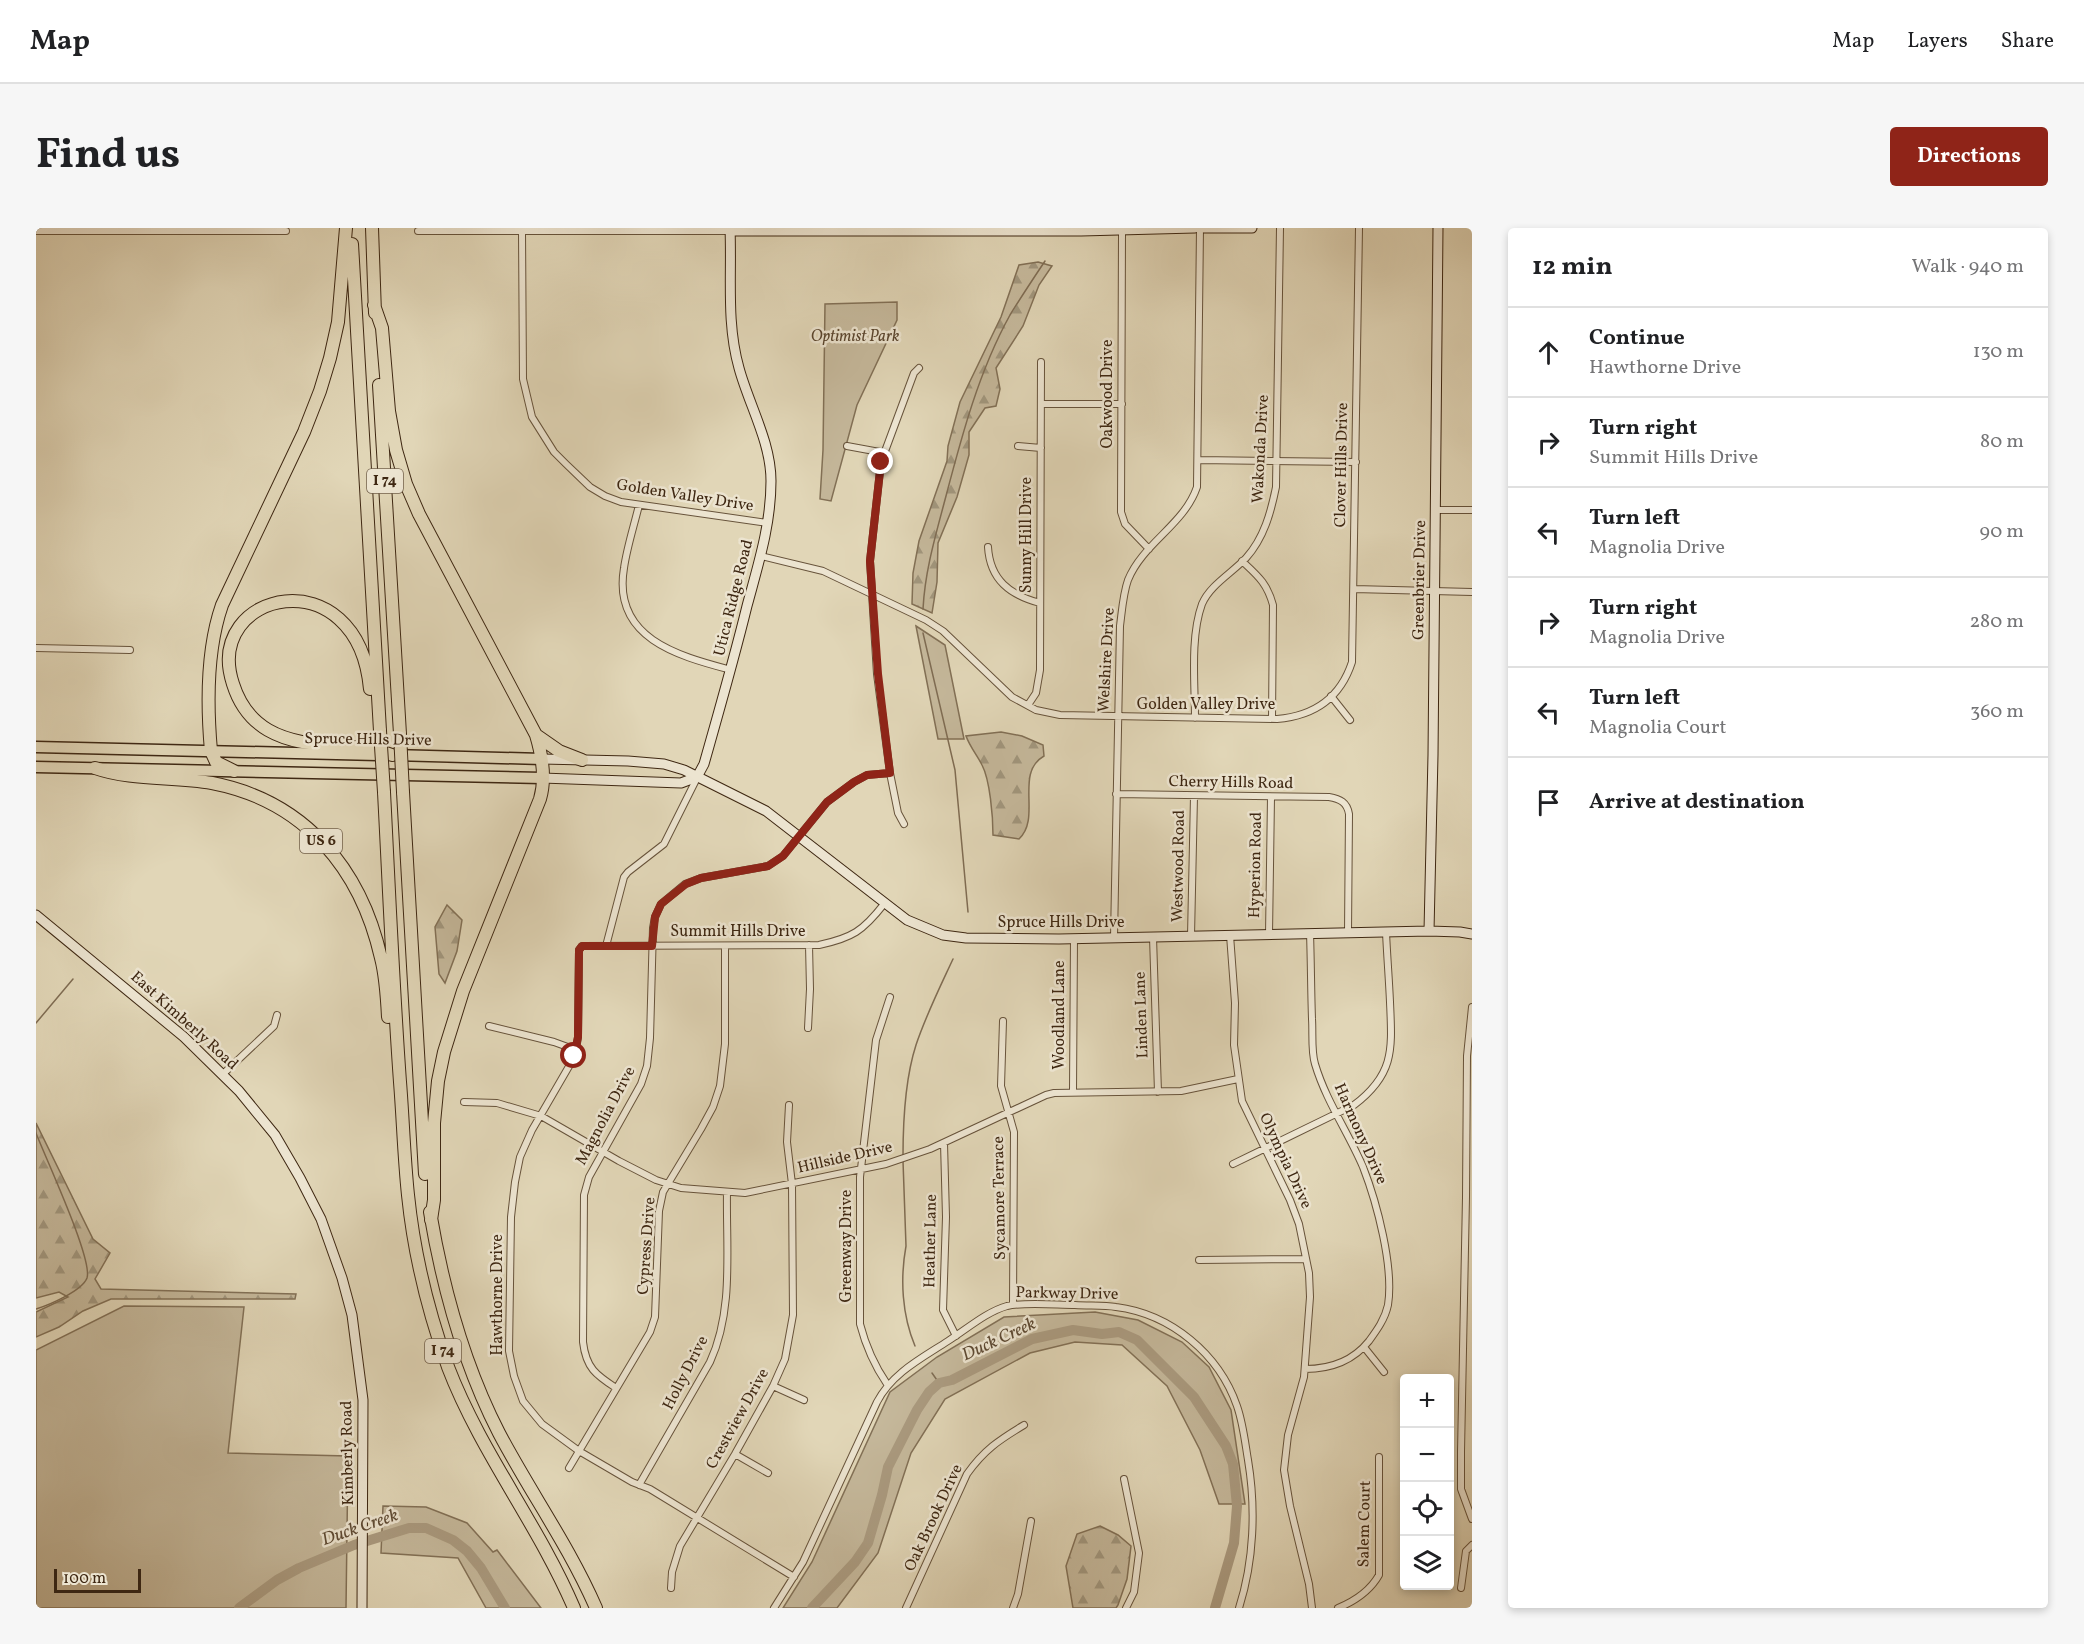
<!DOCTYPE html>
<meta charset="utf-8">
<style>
body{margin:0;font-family:Vollkorn,serif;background:#f6f6f6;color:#202124}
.controls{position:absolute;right:18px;bottom:18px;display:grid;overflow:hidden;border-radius:6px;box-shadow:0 3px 9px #0003}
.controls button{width:54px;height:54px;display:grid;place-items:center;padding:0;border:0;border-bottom:2px solid #e0e0e0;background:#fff;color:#202124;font:30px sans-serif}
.scale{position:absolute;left:18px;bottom:15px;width:87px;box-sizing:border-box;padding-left:6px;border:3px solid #3e2712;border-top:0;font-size:16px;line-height:21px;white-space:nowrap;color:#3e2712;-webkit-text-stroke:4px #ece4d0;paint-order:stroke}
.stop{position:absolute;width:18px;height:18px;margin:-14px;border:4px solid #8f2418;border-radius:50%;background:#fff}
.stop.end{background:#8f2418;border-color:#fff;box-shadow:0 2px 6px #0008}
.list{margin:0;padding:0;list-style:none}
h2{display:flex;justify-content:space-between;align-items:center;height:78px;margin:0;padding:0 24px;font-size:26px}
h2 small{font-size:20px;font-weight:400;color:#757577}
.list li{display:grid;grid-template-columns:39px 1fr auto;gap:18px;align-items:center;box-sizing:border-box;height:90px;padding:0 24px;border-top:2px solid #e0e0e0}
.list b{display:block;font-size:22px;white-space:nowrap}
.list p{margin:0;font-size:20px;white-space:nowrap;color:#757577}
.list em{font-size:20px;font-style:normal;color:#757577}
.icon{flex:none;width:33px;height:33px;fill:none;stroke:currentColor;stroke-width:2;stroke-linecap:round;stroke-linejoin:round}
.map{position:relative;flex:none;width:1436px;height:1380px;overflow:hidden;border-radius:6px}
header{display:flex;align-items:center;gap:36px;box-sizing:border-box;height:84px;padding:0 30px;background:#fff;border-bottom:2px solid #e0e0e0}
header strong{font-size:28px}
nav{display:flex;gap:33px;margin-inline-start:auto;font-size:21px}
.intro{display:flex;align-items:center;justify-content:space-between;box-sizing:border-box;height:144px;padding:0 36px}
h1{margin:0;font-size:42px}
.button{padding:15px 27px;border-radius:6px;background:#8f2418;color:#fff;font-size:21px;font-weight:700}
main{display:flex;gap:36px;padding:0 36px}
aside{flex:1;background:#fff;border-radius:6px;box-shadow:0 3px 9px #0003}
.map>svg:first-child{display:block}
.green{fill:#c5b89b;stroke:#827056;stroke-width:1.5}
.forest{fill:url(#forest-firs);stroke:#827056;stroke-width:1.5}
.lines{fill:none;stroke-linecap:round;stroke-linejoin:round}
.stream{stroke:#7f6c53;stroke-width:1.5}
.river{stroke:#aa9a7f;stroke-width:10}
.street-casing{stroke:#67533b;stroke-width:8}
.secondary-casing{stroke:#3e2712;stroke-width:11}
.primary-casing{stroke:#3e2712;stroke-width:13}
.highway-casing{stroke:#3e2712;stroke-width:14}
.street{stroke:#ece4d0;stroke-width:6}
.secondary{stroke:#ece4d0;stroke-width:9}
.primary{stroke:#e1d6b7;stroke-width:10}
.highway{stroke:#e1d6b7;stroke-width:12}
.highway-bridge-casing{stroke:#3e2712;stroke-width:14;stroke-linecap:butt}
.highway-bridge{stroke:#e1d6b7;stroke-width:12}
.route{stroke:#8f2418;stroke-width:8}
.labels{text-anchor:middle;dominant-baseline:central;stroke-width:5;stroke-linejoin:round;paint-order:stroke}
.shield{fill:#ece4d0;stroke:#72604b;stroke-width:1.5}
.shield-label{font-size:15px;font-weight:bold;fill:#3e2712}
.park-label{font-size:16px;font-style:italic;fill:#59442d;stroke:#ece4d0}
.street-label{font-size:16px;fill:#3e2712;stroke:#ece4d0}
.water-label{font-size:18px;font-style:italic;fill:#5e4a33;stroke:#ece4d0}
</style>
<header>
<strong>Map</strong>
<nav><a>Map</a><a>Layers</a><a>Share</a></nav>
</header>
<div class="intro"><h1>Find us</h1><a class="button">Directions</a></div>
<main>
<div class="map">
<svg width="1436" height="1380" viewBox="0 0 1436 1380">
<defs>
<pattern id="forest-firs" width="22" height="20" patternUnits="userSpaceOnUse" patternTransform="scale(1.5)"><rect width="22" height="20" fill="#c5b89b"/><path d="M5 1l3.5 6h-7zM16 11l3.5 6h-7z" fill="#a1967d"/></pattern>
</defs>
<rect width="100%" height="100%" fill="#e1d6b7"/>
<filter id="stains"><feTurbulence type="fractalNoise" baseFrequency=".00333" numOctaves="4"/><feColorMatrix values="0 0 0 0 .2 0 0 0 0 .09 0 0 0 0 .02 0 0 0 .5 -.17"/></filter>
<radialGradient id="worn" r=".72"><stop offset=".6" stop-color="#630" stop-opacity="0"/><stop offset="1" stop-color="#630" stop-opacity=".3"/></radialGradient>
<path class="green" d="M861 74V92L821 177 795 273 784 271 787 222 789 76Z
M880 398 909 417 928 511H902Z
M88 1078 208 1079 192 1225 312 1228 310 1380H0V1122Z
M1059 1084 1102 1092 1146 1114 1173 1139 1195 1182 1209 1276H1183L1164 1222 1131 1158 1086 1117 1039 1114 994 1125 909 1171 875 1225 842 1325 801 1380H747L776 1334 854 1164 901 1129 968 1089Z
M347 1278 390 1279 431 1295 457 1324 461 1322 505 1380H450L422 1330 345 1325Z"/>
<path class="forest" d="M1002 34 1016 38 1003 57 987 98 960 140 964 161 960 178 949 180 933 204V227L921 269 902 315 901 354 896 385 876 376 877 345 883 313 911 233 912 218 924 174 965 89 983 37Z
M965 504 986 508 1007 517 1008 528C978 545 1006 590 983 611L957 607C957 589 954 552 946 537 941 527 934 519 930 508Z
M411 677 426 692 421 723 409 755 403 746 399 699Z
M0 895 57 1011 74 1025 59 1051 65 1061 260 1066 259 1071H75L47 1083 23 1099 0 1109V1084L32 1069 23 1064 0 1070Z
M1064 1298 1082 1307 1095 1318 1091 1351 1082 1377 1080 1380H1037L1030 1338 1041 1306Z"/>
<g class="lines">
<path class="stream" d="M887 381C889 342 900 306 910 268 926 207 943 143 974 87 985 69 997 51 1009 33
M887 405 919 542 932 684
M0 795 37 751
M0 905C9 929 57 1031 51 1050 46 1063 13 1077 0 1081
M867 928C867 892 869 851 880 817 890 787 904 759 917 731
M867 933 870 1018C864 1051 866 1087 879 1118
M896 1145 903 1155"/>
<path class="river" d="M203 1380 241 1352 263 1340 318 1317 373 1300H390L417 1312 431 1323 445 1340 469 1380
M776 1380 819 1334 832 1315 846 1267 852 1239 881 1182 893 1164 903 1155 916 1152 996 1111 1037 1102 1066 1106 1083 1104 1101 1112 1158 1169 1190 1218 1197 1236 1201 1278 1198 1315 1179 1380"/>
<g class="street-casing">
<path id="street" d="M1086 2 1085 284 1089 296 1113 321
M0 3H250
M382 3H695
M486 3 487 151 496 189 518 224 530 236 554 259 569 268 585 274 732 295
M1005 176H1086
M811 218 849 225
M982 218 1005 220
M1162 232 1320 234
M603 277C598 298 591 319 588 340 576 411 643 428 695 442
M1400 282H1436
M952 319C954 352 974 367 1004 375
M725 328 787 343 890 392 907 403 976 469 1000 482 1024 487 1241 491C1277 488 1304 471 1316 434L1323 0
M1206 333C1222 348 1231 355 1237 377L1236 491
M1318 361 1436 364
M0 420 94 422
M1295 468 1314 492
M992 477 1000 465 1004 442 1005 134
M1159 490C1159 456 1154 409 1166 376 1174 357 1196 345 1210 330 1228 310 1235 284 1240 259L1244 0
M1080 566 1293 569C1304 571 1311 574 1313 586L1312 704
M868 596 862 585 854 545 841 446 834 333 845 234 878 145 883 140
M1233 706 1235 569
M1194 707 1199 775 1198 817 1206 873 1254 972 1263 996 1273 1045 1274 1069 1268 1149 1252 1207 1248 1242 1254 1278 1273 1356 1276 1380
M1155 708 1158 568
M1117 709 1122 864
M1078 710 1084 398C1086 383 1087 366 1092 352 1107 315 1148 297 1161 259L1164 0
M570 718 588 649 592 644 628 616 661 550
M1436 779 1431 828 1430 969 1425 1224V1261L1436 1291
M967 793 965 858 978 904 977 1077
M453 798 518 814 540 822
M772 800 774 761 773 717
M187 846 238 798 241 787
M1037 864 1038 710
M428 874 461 875 505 888 583 933 620 952 645 960 709 965 850 936 894 921 1010 867 1018 865 1145 863 1202 851
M908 915 910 989 907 1082 920 1108
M1197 936 1318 877C1359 846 1356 821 1354 774 1353 751 1351 727 1350 704
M1163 1032 1270 1031
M1328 1119 1348 1144
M1269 1141C1294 1141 1317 1133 1333 1113 1341 1102 1349 1091 1352 1077 1358 1039 1341 975 1327 939 1312 904 1290 873 1279 836 1275 823 1277 805 1276 791 1275 762 1275 734 1274 705
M851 1156C838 1137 830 1119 824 1096V949L840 812 854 769
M737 1158 768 1172
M580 1160C560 1147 550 1140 547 1114L548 967 553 949 605 856 611 838 614 810 617 700 619 689 625 676 649 656 665 650 732 638 747 628 791 574 818 554 831 547 854 545
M699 1226 732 1245
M533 1240 614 1104 619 1089 623 983 627 964 665 901 677 879 684 858 689 816V718
M1088 1251 1103 1325 1098 1364 1090 1380
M603 1257 674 1134C698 1082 690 1021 691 964
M758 1349 614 1261 596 1254 543 1223 506 1196 487 1173 478 1148 473 1123 475 989 479 954 484 929 496 902 539 828 542 809 543 722 546 718 783 717C816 710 827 703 848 676
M635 1360 636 1344 644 1318 699 1226 737 1158 749 1131 757 1087 756 956 751 914 753 877
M1425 1360 1430 1323 1436 1317
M738 1380 767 1334 841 1174C856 1145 886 1130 912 1113 931 1101 950 1084 971 1078 988 1074 1021 1077 1039 1077 1053 1078 1067 1077 1080 1079 1135 1086 1183 1126 1201 1178 1207 1195 1209 1214 1212 1232 1220 1280 1218 1333 1203 1380
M870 1380 931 1246C948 1222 963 1212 988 1197
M977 1380 982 1366 995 1293
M1302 1380C1319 1373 1334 1363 1343 1347V1229"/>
</g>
<g class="secondary-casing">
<path id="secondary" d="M1168 0H1216
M695 3H1045L1159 0
M506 531 592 533 628 536 648 542 730 583 871 692 907 707 930 710 1023 711 1393 703 1424 704 1436 706
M661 549 668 536C683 483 698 431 711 378 722 337 735 297 735 253 735 214 713 177 703 140 690 94 696 47 694 0
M506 550 645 555 661 549
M0 687 148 809 203 863 239 907 264 950 285 991 306 1050 316 1087 327 1172 326 1380
M1393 703 1397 527 1402 0"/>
</g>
<g class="primary-casing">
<path id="primary" d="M0 519 342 527
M357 527 506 531
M0 539 506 550"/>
</g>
<g class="highway-casing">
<path id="highway" d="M336 0 339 85
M316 16 344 503
M338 77 346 100 353 183 360 222 370 256 383 286 500 507C506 527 510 551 504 571L427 763 408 824 402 853 398 895V972L395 992
M343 157 364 506
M334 461C322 328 166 362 197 456 203 475 215 492 232 502 270 524 316 512 356 527
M500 507 523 523 546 532
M59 540C96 553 137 548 176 555 269 573 325 641 345 730 350 749 351 769 352 789
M198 543 180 534 175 523C171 478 171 420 186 377L268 204 284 163 294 130 302 94 310 0
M348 564C353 660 357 757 364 854 367 891 368 929 372 967 378 1026 392 1083 412 1139 445 1225 502 1296 538 1380
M367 564 389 946
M394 984C407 1061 427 1135 463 1205 494 1264 533 1318 560 1380"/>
</g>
<use href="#street" class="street"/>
<use href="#secondary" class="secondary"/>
<use href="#primary" class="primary"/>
<use href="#highway" class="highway"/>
<g class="highway-bridge-casing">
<path id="highway-bridge" d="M344 503 348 564
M364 506 367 564"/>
</g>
<use href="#highway-bridge" class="highway-bridge"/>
</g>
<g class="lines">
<path class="route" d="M538 828 542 809 543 722 546 718H616L619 689 625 676 650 656 665 650 732 638 747 628 791 574 818 554 831 547 854 545 842 446 834 333 845 234"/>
</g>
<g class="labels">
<g class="shield">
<rect x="331" y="241" width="36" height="24" rx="4.5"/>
<rect x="264" y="601" width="42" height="24" rx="4.5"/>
<rect x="389" y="1111" width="36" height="24" rx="4.5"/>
</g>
<g class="shield-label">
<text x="349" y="253">I 74</text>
<text x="285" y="613">US 6</text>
<text x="407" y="1123">I 74</text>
</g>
<g class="park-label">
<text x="819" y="109">Optimist Park</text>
</g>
<g class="street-label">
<text transform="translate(1072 166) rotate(-90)">Oakwood Drive</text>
<text transform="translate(1225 221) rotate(-87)">Wakonda Drive</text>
<text transform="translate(1306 237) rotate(-89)">Clover Hills Drive</text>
<text transform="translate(649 268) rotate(9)">Golden Valley Drive</text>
<text transform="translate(991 307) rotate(-90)">Sunny Hill Drive</text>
<text transform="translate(1384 352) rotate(-89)">Greenbrier Drive</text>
<text transform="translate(698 370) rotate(-76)">Utica Ridge Road</text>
<text transform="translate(1071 432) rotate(-87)">Welshire Drive</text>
<text x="1170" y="477">Golden Valley Drive</text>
<text transform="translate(332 512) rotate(1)">Spruce Hills Drive</text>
<text transform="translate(1195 555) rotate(1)">Cherry Hills Road</text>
<text transform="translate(1220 637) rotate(-89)">Hyperion Road</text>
<text transform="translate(1143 638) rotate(-89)">Westwood Road</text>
<text x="1025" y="695">Spruce Hills Drive</text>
<text x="702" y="704">Summit Hills Drive</text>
<text transform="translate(1024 787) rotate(-90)">Woodland Lane</text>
<text transform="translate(1106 787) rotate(-92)">Linden Lane</text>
<text transform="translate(148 793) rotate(42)">East Kimberly Road</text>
<text transform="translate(570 888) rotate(-62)">Magnolia Drive</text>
<text transform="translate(1324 906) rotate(66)">Harmony Drive</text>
<text transform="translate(809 930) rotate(-13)">Hillside Drive</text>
<text transform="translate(1249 933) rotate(65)">Olympia Drive</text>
<text transform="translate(964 970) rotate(-91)">Sycamore Terrace</text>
<text transform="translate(895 1013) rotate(-89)">Heather Lane</text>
<text transform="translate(611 1018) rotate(-86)">Cypress Drive</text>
<text transform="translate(811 1018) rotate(-90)">Greenway Drive</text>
<text transform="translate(1031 1066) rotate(1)">Parkway Drive</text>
<text transform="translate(462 1067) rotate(-90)">Hawthorne Drive</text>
<text transform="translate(650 1145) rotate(-63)">Holly Drive</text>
<text transform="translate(702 1191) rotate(-61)">Crestview Drive</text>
<text transform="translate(312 1225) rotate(-91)">Kimberly Road</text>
<text transform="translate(898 1290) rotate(-65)">Oak Brook Drive</text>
<text transform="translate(1329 1296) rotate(-89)">Salem Court</text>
</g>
<g class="water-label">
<text transform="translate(963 1112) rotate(-25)">Duck Creek</text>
<text transform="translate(324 1300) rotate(-19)">Duck Creek</text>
</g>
</g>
<rect width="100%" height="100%" filter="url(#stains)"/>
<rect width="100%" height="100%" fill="url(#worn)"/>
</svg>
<div class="controls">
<button>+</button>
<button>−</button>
<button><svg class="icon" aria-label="locate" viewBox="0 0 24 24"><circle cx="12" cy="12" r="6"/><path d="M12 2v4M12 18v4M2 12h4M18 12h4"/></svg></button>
<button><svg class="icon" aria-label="layers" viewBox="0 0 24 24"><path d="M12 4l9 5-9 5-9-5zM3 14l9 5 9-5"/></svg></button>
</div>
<div class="scale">100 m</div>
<div class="stop" style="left:538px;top:828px"></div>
<div class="stop end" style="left:845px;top:234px"></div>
</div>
<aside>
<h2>12 min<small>Walk · 940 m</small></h2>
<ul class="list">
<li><svg class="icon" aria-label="ahead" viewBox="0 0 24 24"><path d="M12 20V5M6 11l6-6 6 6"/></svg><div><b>Continue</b><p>Hawthorne Drive</p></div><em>130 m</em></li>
<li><svg class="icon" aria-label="right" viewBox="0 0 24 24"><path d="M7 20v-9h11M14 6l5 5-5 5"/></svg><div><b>Turn right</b><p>Summit Hills Drive</p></div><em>80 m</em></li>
<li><svg class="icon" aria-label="left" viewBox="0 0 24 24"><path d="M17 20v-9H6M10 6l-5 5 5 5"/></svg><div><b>Turn left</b><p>Magnolia Drive</p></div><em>90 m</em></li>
<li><svg class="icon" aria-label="right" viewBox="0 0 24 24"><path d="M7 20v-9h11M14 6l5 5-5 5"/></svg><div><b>Turn right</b><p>Magnolia Drive</p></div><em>280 m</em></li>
<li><svg class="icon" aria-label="left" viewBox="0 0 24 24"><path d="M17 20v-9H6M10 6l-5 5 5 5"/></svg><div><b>Turn left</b><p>Magnolia Court</p></div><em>360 m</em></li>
<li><svg class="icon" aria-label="arrive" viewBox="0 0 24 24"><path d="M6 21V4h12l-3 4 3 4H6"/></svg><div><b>Arrive at destination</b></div></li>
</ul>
</aside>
</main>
